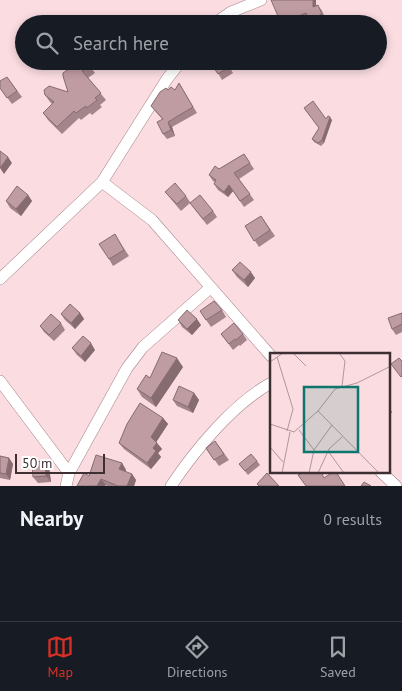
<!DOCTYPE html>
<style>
body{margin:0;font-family:"PT Sans",sans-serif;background:#242831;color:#f1f3f6}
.scale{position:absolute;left:15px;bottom:12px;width:90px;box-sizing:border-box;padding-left:5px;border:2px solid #3e3032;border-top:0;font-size:14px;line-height:18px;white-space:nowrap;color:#3e3032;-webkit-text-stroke:4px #fff;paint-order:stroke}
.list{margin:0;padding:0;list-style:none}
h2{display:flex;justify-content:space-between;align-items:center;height:65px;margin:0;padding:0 20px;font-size:21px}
h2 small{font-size:16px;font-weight:400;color:#9ea1a6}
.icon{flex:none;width:28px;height:28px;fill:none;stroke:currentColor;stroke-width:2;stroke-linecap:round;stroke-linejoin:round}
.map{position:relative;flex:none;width:402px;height:486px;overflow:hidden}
.search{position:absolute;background:#171b24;box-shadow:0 2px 8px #0003;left:15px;right:15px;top:15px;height:55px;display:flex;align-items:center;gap:12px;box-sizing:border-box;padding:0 18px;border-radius:28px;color:#9ea1a6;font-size:19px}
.sheet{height:135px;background:#171b24}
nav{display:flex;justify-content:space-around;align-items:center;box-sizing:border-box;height:70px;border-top:1px solid #363941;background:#171b24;font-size:14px;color:#9ea1a6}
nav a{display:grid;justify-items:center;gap:2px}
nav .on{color:#d93025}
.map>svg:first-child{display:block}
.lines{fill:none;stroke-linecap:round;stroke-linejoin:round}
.street-casing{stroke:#a58289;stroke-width:12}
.street{stroke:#fff;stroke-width:11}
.wall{fill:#a4858b}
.shaded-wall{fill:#866c71}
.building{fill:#bf9ba2;stroke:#866c71}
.inset-road{fill:none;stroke:#af979b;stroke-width:1}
.view{fill:#0f766e;fill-opacity:0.15;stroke:#0f766e;stroke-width:2.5}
.inset-edge{fill:none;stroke:#3e3032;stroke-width:2.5}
</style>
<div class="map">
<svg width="402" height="486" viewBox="0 0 402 486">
<rect width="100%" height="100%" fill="#fadce1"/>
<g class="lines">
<g class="street-casing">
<path id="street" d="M214 24 231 12 261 0
M102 182 167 79 181 61
M0 279 102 182 152 220 271 356
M0 381 69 473
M381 472 396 486
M66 486 69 473 127 368 143 347 210 288
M171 486C195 450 233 404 271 383"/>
</g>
<use href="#street" class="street"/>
</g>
<path class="wall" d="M316 6 321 9 326 19 316 23V24H311L308 18 294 24H281Z
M86 61 95 73 88 78 106 100 100 105 102 107 92 115 90 113 81 120 79 118 62 134 48 120 43 113 52 104 50 102 45 95 68 92Z
M211 61H226L233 73 222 80Z
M7 77 22 97 12 104 0 88Z
M179 83 197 113 172 127 175 136 167 139 163 134 162 119 151 106 168 90H175Z
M326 119 332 120 324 143 321 146 314 142 312 139Z
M244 154 254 169 239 179 254 200 244 207 233 191 228 197 218 190 214 184 215 182 213 181 209 175Z
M165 192 186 196 190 202 213 211 217 217 207 225 190 203 181 211 170 198Z
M28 195 32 201 21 216 10 208 6 201Z
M261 216 275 236 259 247 245 226Z
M119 241 129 256 113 266 109 259Z
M232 270 255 278 248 287 237 277Z
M222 310 226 317 211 327 200 311Z
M80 313 84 319 75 329 65 320 61 314Z
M402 313V332L396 335 392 329Z
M178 320 201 325 192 335 182 327Z
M61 323 65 330 54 341 44 332 40 326Z
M221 334H243L247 340 240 346 239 345 233 350Z
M72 348 95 350 85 362 77 355Z
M183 367 156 407 142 397 137 389 150 378Z
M194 393 199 400 193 413 177 406 173 400Z
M163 418 168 424 156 442 162 449 158 453 161 457 151 469 124 449 119 443Z
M215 441 229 460 219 466 206 448Z
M0 456 9 458 13 464 10 480 0 478Z
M45 461 49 467 51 482 38 483 33 477Z
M257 461 260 465 248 475 239 464Z
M122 463 126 470 125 472 132 474 136 480 134 486H107L89 476Z"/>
<path class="shaded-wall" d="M313 0H316V11L313 7Z
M330 117 332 120 324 143 322 140Z
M168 122 172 127 175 136 171 130Z
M8 157 12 163 4 174 0 168Z
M229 185 233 191 228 197 224 192Z
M28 195 32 201 21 216 16 209Z
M251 272 255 278 248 287 244 280Z
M80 313 84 319 75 329 71 323Z
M197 319 201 325 192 335 187 329Z
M91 343 95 350 85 362 81 356Z
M177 358 183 367 156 407 151 398Z
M194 393 199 400 193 413 188 407Z
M390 409 392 412 388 417V411Z
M163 418 168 424 155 444 151 437Z
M157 443 162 449 158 453 161 457 151 469 147 463 153 448Z
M9 458 13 464 10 480 6 474Z
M45 461 49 467 51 482 46 476Z
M122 463 126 470 123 475 119 469Z
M132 474 136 480 134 486H127Z
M101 479 106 485 105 486H97Z"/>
<path class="building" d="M271 0H313V7L318 5 322 14 313 19V24H311L306 13 281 23Z
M80 61H86L90 66 82 71 101 93 95 98 97 100 87 108 86 106 76 113 74 111 57 127 43 113 54 102 45 95 44 90 49 86 68 92 63 76V73Z
M211 61H226L229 67 218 74 210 62Z
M7 77 17 91 7 98 0 88V81Z
M179 83 193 107 168 122 171 130 163 134 157 122 163 119 151 106 160 92 166 88 168 90 171 87 175 90Z
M313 101 326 119 328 116 330 117 322 140 318 143 312 139 319 128 304 108Z
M0 151 8 157 0 168Z
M244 154 250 163 234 173 250 194 240 201 229 185 224 192 214 184 216 180 209 175 215 166 219 169Z
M175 183 186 196 177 204 165 192Z
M17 186 28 195 16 209 6 201Z
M200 195 213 211 203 219 190 203Z
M261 216 270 230 254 241 245 226Z
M115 234 124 250 109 259 99 244Z
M240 262 251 272 244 280 232 270Z
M214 301 222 310 206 320 200 311Z
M70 304 80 313 71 323 61 314Z
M187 310 197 319 187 329 178 320Z
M402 313V324L392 329 388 318Z
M51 314 61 323 49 335 40 326Z
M234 323 243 334 236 340 235 339 229 344 221 334Z
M83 336 91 343 81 356 72 348Z
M162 352 177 358 151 398 137 389 146 375 150 378Z
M399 358 402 361V376L401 377 391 364Z
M179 386 194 393 188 407 173 400Z
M140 403 163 418 151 437 157 443 153 448 156 451 147 463 119 443 127 424Z
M215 441 224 454 214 460 206 448Z
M251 454 257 461 245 471 239 464Z
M96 455 122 463 119 469 132 474 127 486H118L101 479 97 486H77L84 473 89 476Z
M0 456 9 458 6 474 0 473Z
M45 461 46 476 33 477 32 462Z
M304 472H321L324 478 333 472H336L345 486H306L298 475Z
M267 473 279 486H259L257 484Z
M364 482 371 486H361Z"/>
<g transform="translate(270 353)">
<rect width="120" height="120" fill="#fadce1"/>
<path class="inset-road" d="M23 0 36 13M69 0 75 8 72 33M7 4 23 56 17 78M0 9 13 0M48 58 65 36 87 30 119 14M0 71 24 79 48 58 109 120M29 77 44 97M0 94 13 109M58 98 74 120M12 120 20 79M39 120 44 97 62 72M48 120 59 96 72 84"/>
<path class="view" d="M34 34H88V99H34Z"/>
<rect width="120" height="120" class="inset-edge"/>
</g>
</svg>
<div class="scale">50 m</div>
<div class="search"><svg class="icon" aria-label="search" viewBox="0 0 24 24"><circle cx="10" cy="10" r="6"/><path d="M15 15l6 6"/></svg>Search here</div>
</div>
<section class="sheet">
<h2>Nearby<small>0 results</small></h2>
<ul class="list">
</ul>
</section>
<nav>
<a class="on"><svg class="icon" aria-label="map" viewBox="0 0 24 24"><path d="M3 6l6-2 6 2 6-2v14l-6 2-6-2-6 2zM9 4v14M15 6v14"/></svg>Map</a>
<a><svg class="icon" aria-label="directions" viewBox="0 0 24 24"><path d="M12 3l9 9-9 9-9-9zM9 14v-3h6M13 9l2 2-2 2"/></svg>Directions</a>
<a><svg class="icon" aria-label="saved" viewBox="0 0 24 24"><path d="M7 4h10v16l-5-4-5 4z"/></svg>Saved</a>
</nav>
